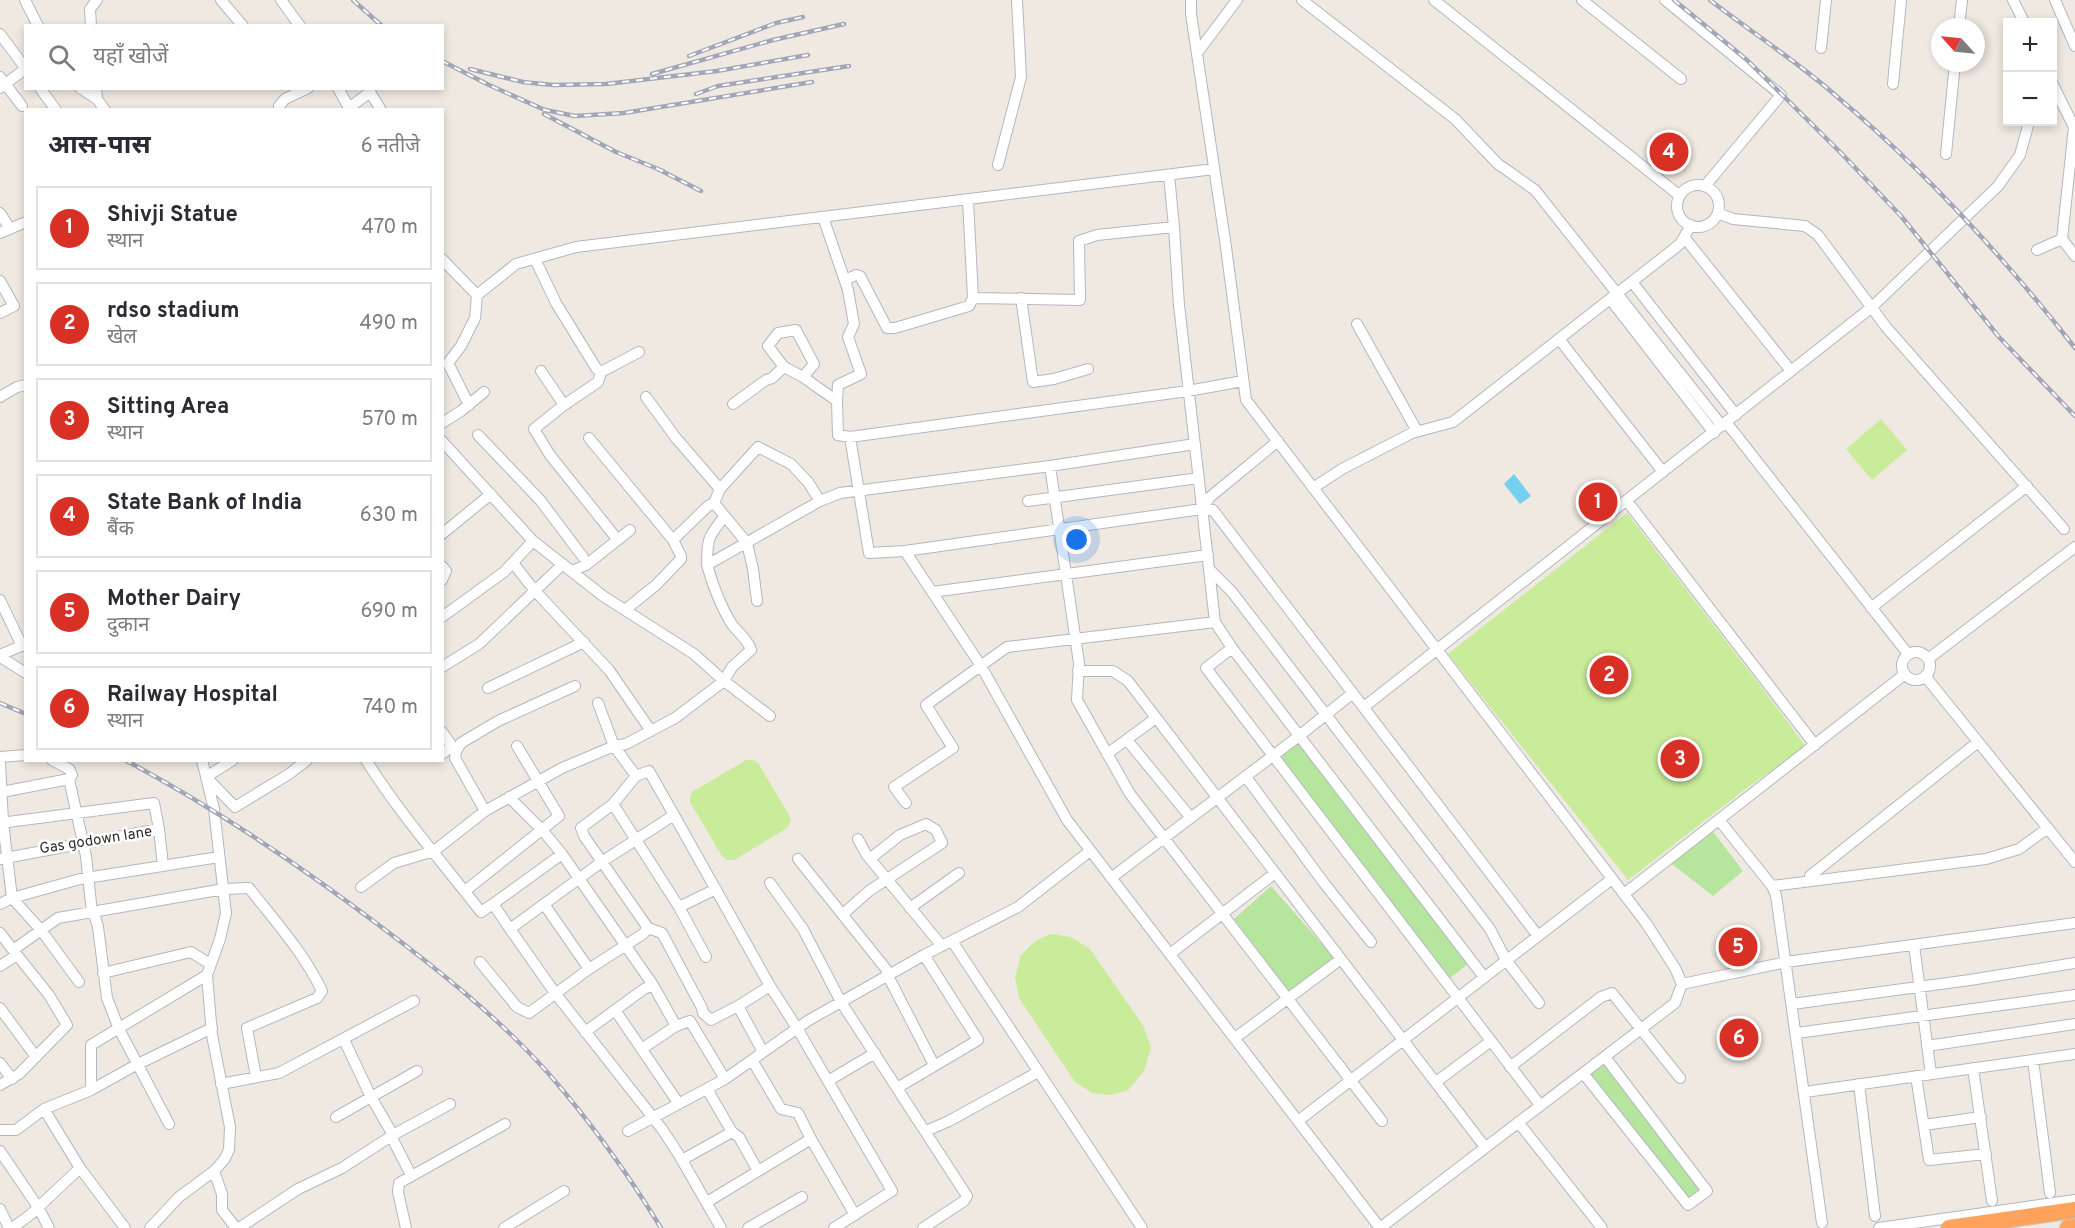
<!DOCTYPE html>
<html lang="hi">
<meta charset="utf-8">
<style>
body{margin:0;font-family:Overpass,"Noto Sans Devanagari",sans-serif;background:#f2f2f3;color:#2b2b33}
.controls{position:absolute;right:18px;top:18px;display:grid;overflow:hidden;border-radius:0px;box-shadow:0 3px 9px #0003}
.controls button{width:54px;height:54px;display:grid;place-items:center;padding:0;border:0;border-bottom:2px solid #e1e1e2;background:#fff;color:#2b2b33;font:30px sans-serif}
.compass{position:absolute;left:1931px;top:18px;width:54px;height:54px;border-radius:50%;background:#fff;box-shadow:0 3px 9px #0003;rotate:297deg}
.you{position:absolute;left:1077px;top:540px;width:21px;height:21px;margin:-15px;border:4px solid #fff;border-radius:50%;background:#1a73e8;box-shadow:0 0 0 9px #1a73e833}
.badge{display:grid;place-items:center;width:39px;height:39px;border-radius:50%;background:#d93025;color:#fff;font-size:20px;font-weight:700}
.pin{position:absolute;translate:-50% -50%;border:3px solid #fff;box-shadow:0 2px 6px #0006}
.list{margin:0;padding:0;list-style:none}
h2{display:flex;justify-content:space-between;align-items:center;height:78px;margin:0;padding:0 24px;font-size:26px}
h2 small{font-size:20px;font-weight:400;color:#7c7c81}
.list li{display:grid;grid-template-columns:39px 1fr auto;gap:18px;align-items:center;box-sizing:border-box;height:84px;margin:0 12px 12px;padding:0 12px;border:2px solid #e1e1e2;border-radius:0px}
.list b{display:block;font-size:22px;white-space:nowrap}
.list p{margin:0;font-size:20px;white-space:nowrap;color:#7c7c81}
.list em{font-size:20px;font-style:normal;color:#7c7c81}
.icon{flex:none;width:33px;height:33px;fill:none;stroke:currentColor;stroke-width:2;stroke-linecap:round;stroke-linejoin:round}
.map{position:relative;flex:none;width:2075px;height:1228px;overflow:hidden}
.search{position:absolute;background:#fff;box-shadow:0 3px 9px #0003;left:24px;top:24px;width:420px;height:66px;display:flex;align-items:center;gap:15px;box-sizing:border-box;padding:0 21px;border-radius:0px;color:#7c7c81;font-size:22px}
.panel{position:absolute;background:#fff;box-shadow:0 3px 9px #0003;left:24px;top:108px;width:420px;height:654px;border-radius:0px}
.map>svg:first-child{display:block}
.green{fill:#b6e59e}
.pitch{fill:#c9ec9a}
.water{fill:#75cff0}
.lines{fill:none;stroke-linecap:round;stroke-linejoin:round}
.minor-casing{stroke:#b4b7c1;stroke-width:12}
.highway-casing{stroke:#c9c9c9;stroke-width:18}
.minor{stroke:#fff;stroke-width:10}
.highway{stroke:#ffa35c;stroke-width:16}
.rail-casing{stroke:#a3a6b8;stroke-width:4.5}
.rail{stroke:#fff;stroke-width:2;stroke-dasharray:7;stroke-linecap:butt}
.labels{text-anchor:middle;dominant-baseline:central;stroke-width:5;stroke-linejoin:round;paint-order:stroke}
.street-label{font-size:15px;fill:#2e2e2e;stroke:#fff}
</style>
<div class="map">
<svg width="2075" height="1228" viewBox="0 0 2075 1228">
<rect width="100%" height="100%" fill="#efe9e1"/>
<path class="green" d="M1300 743 1468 964 1450 978 1279 757Z
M1711 829 1743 871 1713 896 1672 864Z
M1271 886 1334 958 1289 993 1234 919Z
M1606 1065 1701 1191 1687 1201 1588 1073Z"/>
<path class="pitch" d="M1881 419 1907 450 1872 480 1846 449Z
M1627 513 1769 697 1806 747 1748 787 1628 880 1448 654Z
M746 760H753L758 763 789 815 791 821 787 828 734 860H727L722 856 690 802V797L692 792Z
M1050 934 1071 937 1090 949 1144 1027 1151 1048 1144 1071 1128 1090 1111 1095 1092 1093 1075 1082 1019 998 1015 977 1021 955 1034 942Z"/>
<path class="water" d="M1514 474 1531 496 1520 504 1504 484Z"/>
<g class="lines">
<g class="minor-casing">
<path id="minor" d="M25 0 38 26
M221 0 243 26
M281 0 300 26
M1191 0V14L1226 247 1246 400 1646 923 1675 968 1682 984
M1302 0 1455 119 1498 164 1535 190 1722 426
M1434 0 1680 196
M1582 0 1681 79
M1665 0 1781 95 1705 186
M2013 0 2024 22
M2055 0 2075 46
M91 26 90 9 97 0
M1959 27 1962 0
M0 34 26 69
M1821 48 1826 0
M1197 53 1237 0
M0 77 22 106
M2052 83 2074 127 2062 239 2075 256
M1893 84 1901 0
M0 88 25 69
M40 88 56 110
M80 88 97 99 96 88
M338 88 349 108 370 92 381 110
M97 99 105 110
M280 110 279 106 285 99 308 88
M1946 154 1955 63
M998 165 1021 77 1017 0
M1677 206a21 21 0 1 1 42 0a21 21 0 1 1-42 0Z
M968 200 973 298 1080 300 1079 241 1097 235 1174 227 1169 175
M0 213 10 229
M1718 213 1733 219 1805 226 1818 235 1886 327 2064 529
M823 217 848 290 854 324 848 337 861 374 838 385 837 401
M1174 227 1179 305 1215 622 1232 648 1484 977
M0 233 26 222
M1684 237 1791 371
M2037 250 2062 239
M442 259 477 295 516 264 576 247 1214 169
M535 259 556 303 596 368 601 372 639 352
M845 280 856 275 860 276 887 328H895L969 306 973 298
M0 281 14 306 0 313
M1632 282 1736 415
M1021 298 1033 382 1054 379 1088 369
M1610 299 1714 433
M1357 324 1417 431
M1559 339 1663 472
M541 371 564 405
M601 372 598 382 564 405 534 429 550 455 617 539
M803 377 814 364 796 330 778 333 768 346 784 367 803 377 837 401 838 435 850 437 1188 391 1243 381
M0 397 17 387 26 385
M646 397 676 438 720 489
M733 404 766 380 772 378 784 367
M469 405 448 363 461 346 475 318 477 295
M1726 422 1908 654
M442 423 461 411 484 392
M478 435 540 500 583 557
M850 437 869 553 905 551 1202 509 1213 510 1538 936
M589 438 673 540 681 556V559L656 585 625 610
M1050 466 1079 663 1077 700 1130 794 1382 1121
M1313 488 1342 469 1412 433 1453 422 1680 244 1691 225
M1028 501 1199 478
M1627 501 1815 745
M714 503 747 543 753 569 757 601
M1202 509 1210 497 1278 441
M442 534 491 494
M673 540 708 506 714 503 720 489 758 447 791 464 808 482 820 501
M905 551 981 666 1067 820 1380 1228
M513 563 535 591 609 670 651 731
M707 565C707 539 708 537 724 517
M442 566 446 571 442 580
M1209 569 1232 592 1490 929 1506 960 1539 1003
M572 571 586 565 630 530
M932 592 1208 555
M0 600 22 646
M1871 608 2027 486
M442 617 504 572 533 541
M1232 648 1206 668 1540 1105
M1902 666a14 14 0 1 1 28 0a14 14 0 1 1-28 0Z
M0 655 26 644
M0 657 26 673
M1928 659 2075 547
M442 667 479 644 563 564
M1078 671H1113L1128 681 1485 1147
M1925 676 2075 862
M488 688 584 642
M598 703 614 746 636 776 649 771 674 815 603 861 510 929 555 993 662 1129 679 1155 721 1228
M1364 707 1872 307 1998 186 2020 155 2029 122
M770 716 724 681 732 667 751 650C748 639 737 632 731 623 720 605 713 586 707 565L820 501 840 493 1050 466 1195 444
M442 732 452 746 442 754
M1127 740 1191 818
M1107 754 1156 718
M0 757 26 755
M52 760 69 769 72 775 69 779 86 856 92 913 95 917 98 927 107 998 119 1029 169 1124
M233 760 206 777 235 807 289 774 307 760
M366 760C400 814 442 862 481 912L493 904 510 929
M0 761 3 822 12 898 80 879 219 857
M636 776 613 804 581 828 584 836 648 928 662 933 702 1008 703 1013 711 1020 738 1006 770 986
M1246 777 1324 883 1371 942
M2 792 69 779
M509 797 543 831 562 854 653 985 676 1026
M906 803 894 787 953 748 926 705 1007 647 1215 622
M613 804 679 907 706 957
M485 811 455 758 456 751 461 743 498 721 575 686
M674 815 770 986 797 1028 892 1191 834 1228
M1719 820 1772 886 1776 895 1822 1223
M0 823 154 803 159 829
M858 839 866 854 942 946
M0 859 159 829 163 866
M798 859 886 969 888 976 934 1065
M1111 878 1299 736 1353 693
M1810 881V876L1978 742
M770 883 803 929 841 1002 967 1196 964 1201 923 1228
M1772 886 1986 859 2019 849 2048 828
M361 887 394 863 434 851 485 811 562 768 614 746 626 744 675 718 724 681 694 654 603 596 533 541 442 441
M465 891 559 816 517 746
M1624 894 1905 674
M0 904 12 898 41 930 79 982
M493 904 562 854
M544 904 589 969
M679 907 716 889
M910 908 959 873
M843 914 869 891 942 843 936 830 926 824 900 835 871 858
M0 933 13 950
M952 941 1142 1228
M1914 945 1931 1074
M1170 954 1275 873
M480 962 517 1007 529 1013 589 969 643 934 648 928
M0 966 17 955
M103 973 191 952 210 964
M1792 1004 1970 980 2075 963
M738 1006 763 1052
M0 1008 36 1057
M615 1010 679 1104
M585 1032 644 989 653 985
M1797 1033 2075 995
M1235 1038 1341 959
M346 1044 371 1097 393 1135
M1927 1046 2075 1024
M643 1048 676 1026 690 1021 725 1079
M752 1060 781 1109 798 1113 811 1139
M2033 1060 2050 1193
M0 1063 12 1079
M1510 1067 1601 997 1612 993 1680 1078
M1973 1068 1992 1201
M1583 1073 1688 1205 1707 1191 1605 1057
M1916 1076 1929 1160 1986 1154
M828 1081 875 1053
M1436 1082 1491 1041
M221 1084 279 1073 414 1001
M1859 1084 1875 1216
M0 1085 19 1074 67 1025 49 995 13 950 58 918 224 889 249 888C275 921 304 953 322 991L317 998 247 1028 256 1077
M897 1088 978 1040 924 955
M707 1089 732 1132 739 1137 758 1171
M91 1090 136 1065 212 1028
M1805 1092 2075 1054
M336 1117 417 1071
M1298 1121 1612 879
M1518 1122 1602 1228
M1924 1125 1981 1117
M0 1130H16L44 1109
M628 1131 725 1079 809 1020 924 955 1018 907 1090 851
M926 1131 949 1121 1038 1072
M391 1136 411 1175
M0 1151 38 1207 49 1228
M682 1160 732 1132
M80 1168 125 1228
M214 1171 222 1194V1210L236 1228
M707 1202 811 1139 855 1215
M0 1209 9 1228
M12 1228 30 1215 80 1168 44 1109 91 1090V1045L207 975
M150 1228 179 1197 214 1171 224 1160 229 1150 230 1127 212 1035 207 975 220 939 226 913 214 809 202 760
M239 1228 298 1189 342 1168 393 1135 450 1104
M406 1228 398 1192 399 1183 505 1124
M504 1228 564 1191
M748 1228 802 1197
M1380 1228 1675 1003 1682 984 1786 962 2075 923
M1879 1228 2075 1200"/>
</g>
<g class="highway-casing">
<path id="highway" d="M1949 1228 2075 1210
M2068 1228 2075 1227"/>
</g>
<use href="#minor" class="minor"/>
<use href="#highway" class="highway"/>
<g class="rail-casing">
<path id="rail" d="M353 0 382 26
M1674 0 1747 60 1842 154 1901 216 1999 337 2075 416
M1710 0C1751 32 1795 60 1834 94 1923 169 2003 256 2075 348
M689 56 776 23 803 17
M442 61 489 85 545 110 575 116 624 113 812 82
M470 69 523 82 553 85 606 84 717 71 808 55
M652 74 773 40 844 24
M696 94 718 86 849 66
M544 114 616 152 663 171
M656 168 701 191
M0 703 26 714
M125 760C217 809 302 867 384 929 442 973 500 1019 548 1073 590 1121 628 1174 661 1228"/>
</g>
<use href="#rail" class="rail"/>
</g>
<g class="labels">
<g class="street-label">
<text transform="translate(96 841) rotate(-9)">Gas godown lane</text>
</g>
</g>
</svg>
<div class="controls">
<button>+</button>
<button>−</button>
</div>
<svg class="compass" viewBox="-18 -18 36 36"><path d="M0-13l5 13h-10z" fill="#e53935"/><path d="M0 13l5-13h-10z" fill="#7c7c81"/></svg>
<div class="you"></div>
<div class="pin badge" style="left:1598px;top:502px">1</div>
<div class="pin badge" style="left:1609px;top:675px">2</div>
<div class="pin badge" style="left:1680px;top:759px">3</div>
<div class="pin badge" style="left:1669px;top:152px">4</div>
<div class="pin badge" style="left:1738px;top:947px">5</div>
<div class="pin badge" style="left:1739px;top:1038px">6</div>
<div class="search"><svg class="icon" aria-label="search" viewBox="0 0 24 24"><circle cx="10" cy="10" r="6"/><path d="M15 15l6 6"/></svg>यहाँ खोजें</div>
<section class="panel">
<h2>आस-पास<small>6 नतीजे</small></h2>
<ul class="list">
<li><span class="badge">1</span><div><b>Shivji Statue</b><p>स्थान</p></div><em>470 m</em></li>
<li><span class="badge">2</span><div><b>rdso stadium</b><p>खेल</p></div><em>490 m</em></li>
<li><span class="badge">3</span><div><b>Sitting Area</b><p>स्थान</p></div><em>570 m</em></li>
<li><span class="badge">4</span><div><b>State Bank of India</b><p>बैंक</p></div><em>630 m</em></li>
<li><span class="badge">5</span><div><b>Mother Dairy</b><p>दुकान</p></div><em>690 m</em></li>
<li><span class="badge">6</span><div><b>Railway Hospital</b><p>स्थान</p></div><em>740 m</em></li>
</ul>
</section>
</div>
